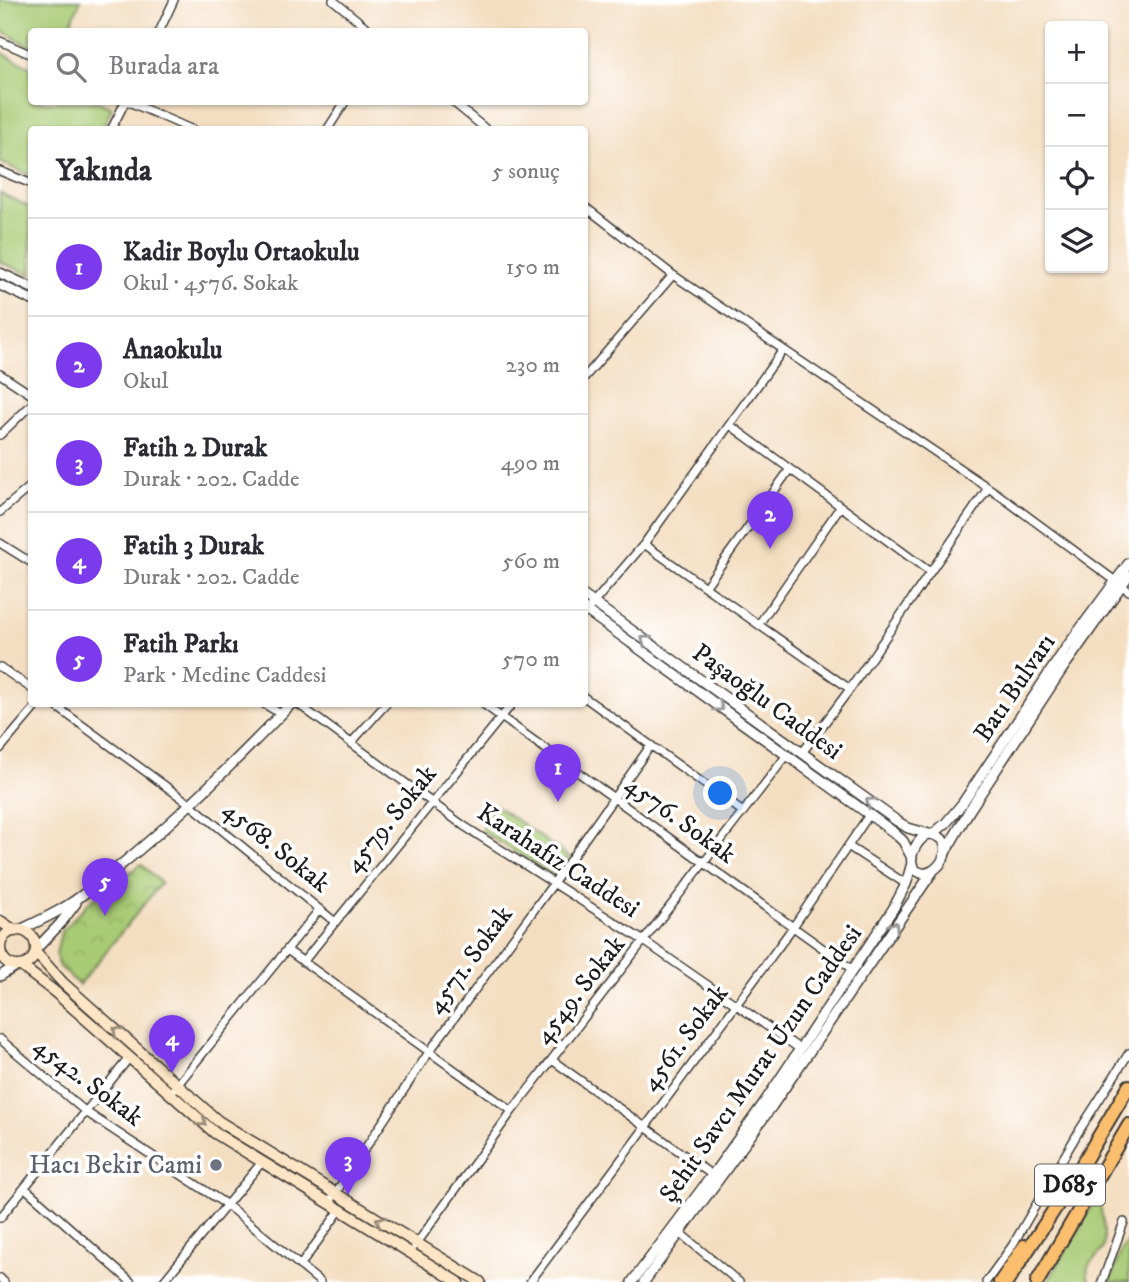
<!DOCTYPE html>
<html lang="tr">
<meta charset="utf-8">
<style>
body{margin:0;font-family:"IM FELL DW Pica",serif;background:#f2f2f3;color:#2b2b33}
.controls{position:absolute;right:21px;top:21px;display:grid;overflow:hidden;border-radius:7px;box-shadow:0 2px 5px #0004}
.controls button{width:63px;height:63px;display:grid;place-items:center;padding:0;border:0;border-bottom:2px solid #e1e1e2;background:#fff;color:#2b2b33;font:35px sans-serif}
.you{position:absolute;left:721px;top:794px;width:24px;height:24px;margin:-18px;border:5px solid #fff;border-radius:50%;background:#1a73e8;box-shadow:0 0 0 10px #1a73e833}
.badge{display:grid;place-items:center;width:46px;height:46px;border-radius:50%;background:#7c3aed;color:#fff;font-size:23px;font-weight:700}
.pin{position:absolute;translate:-50% -58px;filter:drop-shadow(0 2px 4px #0008)}
.pin::after{content:'';position:absolute;top:37px;width:24px;height:21px;background:inherit;clip-path:polygon(0 0,100% 0,50% 100%)}
.list{margin:0;padding:0;list-style:none}
h2{display:flex;justify-content:space-between;align-items:center;height:91px;margin:0;padding:0 28px;font-size:30px}
h2 small{font-size:23px;font-weight:400;color:#7c7c81}
.list li{display:grid;grid-template-columns:46px 1fr auto;gap:21px;align-items:center;box-sizing:border-box;height:98px;padding:0 28px;border-top:2px solid #e1e1e2}
.list b{display:block;font-size:26px;white-space:nowrap}
.list p{margin:0;font-size:23px;white-space:nowrap;color:#7c7c81}
.list em{font-size:23px;font-style:normal;color:#7c7c81}
.icon{flex:none;width:38px;height:38px;fill:none;stroke:currentColor;stroke-width:2;stroke-linecap:round;stroke-linejoin:round}
.map{position:relative;flex:none;width:1129px;height:1282px;overflow:hidden}
.search{position:absolute;background:#fff;box-shadow:0 2px 5px #0004;left:28px;top:28px;width:560px;height:77px;display:flex;align-items:center;gap:18px;box-sizing:border-box;padding:0 24px;border-radius:7px;color:#7c7c81;font-size:26px}
.panel{position:absolute;background:#fff;box-shadow:0 2px 5px #0004;left:28px;top:126px;width:560px;height:581px;border-radius:7px}
.map>svg:first-child{display:block}
.green{fill:#a8cb74;stroke:#627448;stroke-width:2}
.park{fill:url(#park-crowns);stroke:#627448;stroke-width:2}
.lines{fill:none;stroke-linecap:round;stroke-linejoin:round}
.minor-casing{stroke:#3c3935;stroke-width:10}
.tertiary-casing{stroke:#3c3935;stroke-width:12}
.secondary-casing{stroke:#3c3935;stroke-width:13}
.primary-casing{stroke:#3c3935;stroke-width:14}
.trunk-casing{stroke:#3c3935;stroke-width:16}
.minor{stroke:#fff;stroke-width:7}
.tertiary{stroke:#fff;stroke-width:9}
.secondary{stroke:#fde5c5;stroke-width:10}
.primary{stroke:#fabe6e;stroke-width:10}
.trunk{stroke:#fabe6e;stroke-width:12}
.oneway{stroke:#999}
.oneway2{stroke:#988b79}
.worship-dot{fill:#6b7280;stroke:#fff;stroke-width:2.5}
.labels{text-anchor:middle;dominant-baseline:central;stroke-width:7;stroke-linejoin:round;paint-order:stroke}
.shield{fill:#fff;stroke:#606060;stroke-width:2}
.shield-label{font-size:24px;font-weight:bold;fill:#1c1c1c}
.street-label{font-size:26px;fill:#1c1c1c;stroke:#fff}
.worship-label{font-size:26px;fill:#5b616d;stroke:#fff;text-anchor:end}
</style>
<div class="map">
<svg width="1129" height="1282" viewBox="0 0 1129 1282">
<defs>
<pattern id="park-crowns" width="20" height="18" patternUnits="userSpaceOnUse" patternTransform="scale(1.75)"><rect width="20" height="18" fill="#a8cb74"/><path d="M2 6a3 3 0 1 1 6 0M12 15a3 3 0 1 1 6 0" fill="none" stroke="#90ae64"/></pattern>
</defs>
<rect width="100%" height="100%" fill="#fff"/>
<filter id="ink" filterUnits="userSpaceOnUse"><feTurbulence type="fractalNoise" baseFrequency=".0143" numOctaves="2"/><feDisplacementMap in="SourceGraphic" scale="14" xChannelSelector="R" yChannelSelector="G"/><feConvolveMatrix kernelMatrix="1 2 1 2 8 2 1 2 1" color-interpolation-filters="sRGB"/></filter>
<filter id="wash" filterUnits="userSpaceOnUse"><feTurbulence type="fractalNoise" baseFrequency=".00686" numOctaves="4" result="noise"/><feDisplacementMap in="SourceGraphic" scale="28" xChannelSelector="R" yChannelSelector="G"/><feGaussianBlur stdDeviation="1.57" result="paint"/><feColorMatrix in="noise" values="0 0 0 0 0 0 0 0 0 0 0 0 0 0 0 0 0 1.4 0 .05"/><feComposite in="paint" operator="in"/></filter>
<g filter="url(#wash)">
<rect width="100%" height="100%" fill="#f4dec1"/>
<path class="green" d="M0 0H81L67 31 32 32 31 47 0 30Z
M0 52 31 68 32 102H98L112 108 102 129 32 130 31 176 0 162Z
M0 193 31 208V275L0 262Z
M1098 1196C1101 1209 1107 1234 1103 1247 1097 1264 1083 1257 1089 1282H1048Z
M1129 1238V1282H1110L1121 1251Z"/>
<path class="park" d="M495 805 569 857 558 878 483 832V823Z
M141 864 161 883 79 985 59 966 56 954 61 932 86 905Z"/>
</g>
<g filter="url(#ink)">
<g class="lines">
<g class="minor-casing">
<path id="minor" d="M333 0 372 32
M159 32 174 0
M0 41 32 55
M129 102 193 130
M453 102 487 130
M111 130 125 102
M327 130 345 102
M0 171 32 184
M584 206 673 275 999 495 1129 591
M0 374 32 395
M584 378 673 275
M730 425 930 572
M0 435 32 404
M0 512 32 485
M0 543 32 563
M644 544 850 689
M705 587 790 469
M584 614 644 544 783 350
M759 624 840 507
M0 667 32 689
M584 697 743 812
M53 704 190 804 335 922
M264 704 281 714
M298 704 464 826 644 941 800 1049
M483 704 853 970
M351 743 386 704
M0 749 38 704
M802 753 850 689 988 488
M848 846 906 884
M287 950 512 1111
M303 962 512 704
M0 1039 86 1112 227 1205 320 1282
M552 1060 712 1175
M170 1094 319 910
M25 1188 131 1282
M329 1203 429 1052 553 884 651 745
M0 1218 129 1058
M680 1233 739 1282
M415 1246 512 1111 787 755
M300 1266 340 1210
M0 1278 4 1282
M163 1282 262 1162
M530 1282 736 1005 793 927 869 815
M986 1282 1012 1246 1079 1131 1129 1053
M1102 1282 1124 1222"/>
</g>
<g class="tertiary-casing">
<path id="tertiary" d="M0 273 32 288
M0 285 32 300
M584 596 897 821 908 828 929 834
M584 609 892 831 903 841 912 858
M929 834C964 837 936 884 917 871 904 861 917 838 929 834Z
M933 834 946 823 962 804 1066 648 1129 563
M946 851 969 811 1061 671 1129 575
M20 930C41 920 63 910 81 896 157 840 226 771 291 704
M36 949 60 924 76 903
M0 953 1 952
M0 976 16 966
M632 1282 716 1170 766 1100 893 909 906 884 912 863
M644 1282 772 1106 933 871"/>
</g>
<g class="secondary-casing">
<path id="secondary" d="M0 921 15 931
M0 948a18 18 0 1 1 36 0a18 18 0 1 1-36 0Z
M36 953 63 983 218 1121 480 1282
M21 966 55 992 215 1133 458 1282"/>
</g>
<g class="primary-casing">
<path id="primary" d="M999 1282 1024 1245"/>
</g>
<g class="trunk-casing">
<path id="trunk" d="M1007 1282 1067 1190 1129 1086
M1037 1282 1129 1125"/>
</g>
<use href="#minor" class="minor"/>
<use href="#tertiary" class="tertiary"/>
<use href="#secondary" class="secondary"/>
<use href="#primary" class="primary"/>
<use href="#trunk" class="trunk"/>
</g>
<defs><path id="oneway-chevron" d="M-2-3.5L2.5 0L-2 3.5" fill="none" stroke-width="1.6" stroke-linecap="round" stroke-linejoin="round" transform="scale(1.75)"/></defs>
<g class="oneway">
<use href="#oneway-chevron" transform="translate(645 640) rotate(-144)"/>
<use href="#oneway-chevron" transform="translate(719 707) rotate(36)"/>
<use href="#oneway-chevron" transform="translate(870 802) rotate(-144)"/>
<use href="#oneway-chevron" transform="translate(894 926) rotate(-56)"/>
</g>
<g class="oneway2">
<use href="#oneway-chevron" transform="translate(117 1031) rotate(-138)"/>
<use href="#oneway-chevron" transform="translate(202 1122) rotate(40)"/>
<use href="#oneway-chevron" transform="translate(380 1221) rotate(-148)"/>
</g>
</g>
<circle class="worship-dot" cx="216" cy="1165" r="7"/>
<g class="labels">
<rect class="shield" x="1035" y="1164.5" width="70" height="41" rx="5"/>
<g class="shield-label">
<text x="1070" y="1185">D685</text>
</g>
<g class="street-label">
<text transform="translate(1015 688) rotate(-56)">Batı Bulvarı</text>
<text transform="translate(767 702) rotate(36)">Paşaoğlu Caddesi</text>
<text transform="translate(391 819) rotate(-51)">4579. Sokak</text>
<text transform="translate(680 820) rotate(36)">4576. Sokak</text>
<text transform="translate(276 847) rotate(39)">4568. Sokak</text>
<text transform="translate(558 861) rotate(33)">Karahafız Caddesi</text>
<text transform="translate(470 960) rotate(-54)">4571. Sokak</text>
<text transform="translate(580 990) rotate(-52)">4549. Sokak</text>
<text transform="translate(685 1038) rotate(-53)">4561. Sokak</text>
<text transform="translate(761 1064) rotate(-55)">Şehit Savcı Murat Uzun Caddesi</text>
<text transform="translate(88 1082) rotate(37)">4542. Sokak</text>
</g>
<g class="worship-label">
<text x="202" y="1165">Hacı Bekir Cami</text>
</g>
</g>
</svg>
<div class="controls">
<button>+</button>
<button>−</button>
<button><svg class="icon" aria-label="locate" viewBox="0 0 24 24"><circle cx="12" cy="12" r="6"/><path d="M12 2v4M12 18v4M2 12h4M18 12h4"/></svg></button>
<button><svg class="icon" aria-label="layers" viewBox="0 0 24 24"><path d="M12 4l9 5-9 5-9-5zM3 14l9 5 9-5"/></svg></button>
</div>
<div class="you"></div>
<div class="pin badge" style="left:558px;top:802px">1</div>
<div class="pin badge" style="left:770px;top:549px">2</div>
<div class="pin badge" style="left:348px;top:1195px">3</div>
<div class="pin badge" style="left:172px;top:1073px">4</div>
<div class="pin badge" style="left:105px;top:916px">5</div>
<div class="search"><svg class="icon" aria-label="search" viewBox="0 0 24 24"><circle cx="10" cy="10" r="6"/><path d="M15 15l6 6"/></svg>Burada ara</div>
<section class="panel">
<h2>Yakında<small>5 sonuç</small></h2>
<ul class="list">
<li><span class="badge">1</span><div><b>Kadir Boylu Ortaokulu</b><p>Okul · 4576. Sokak</p></div><em>150 m</em></li>
<li><span class="badge">2</span><div><b>Anaokulu</b><p>Okul</p></div><em>230 m</em></li>
<li><span class="badge">3</span><div><b>Fatih 2 Durak</b><p>Durak · 202. Cadde</p></div><em>490 m</em></li>
<li><span class="badge">4</span><div><b>Fatih 3 Durak</b><p>Durak · 202. Cadde</p></div><em>560 m</em></li>
<li><span class="badge">5</span><div><b>Fatih Parkı</b><p>Park · Medine Caddesi</p></div><em>570 m</em></li>
</ul>
</section>
</div>
